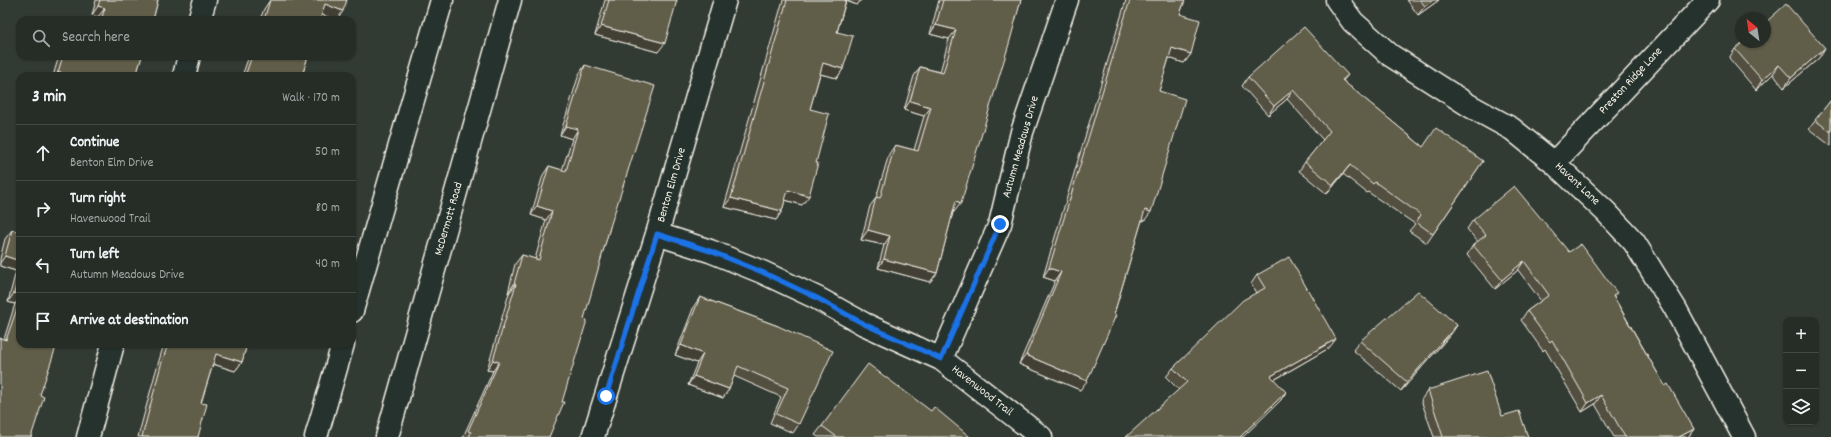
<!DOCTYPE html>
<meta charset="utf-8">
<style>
body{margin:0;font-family:Dekko,sans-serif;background:#323832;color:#f1f3f6}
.controls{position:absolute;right:12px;bottom:12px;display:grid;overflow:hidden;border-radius:8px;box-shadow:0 1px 3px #0004}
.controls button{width:36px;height:36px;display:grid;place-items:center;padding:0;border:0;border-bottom:1px solid #424843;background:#262c26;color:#f1f3f6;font:20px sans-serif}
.compass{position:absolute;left:1735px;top:12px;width:36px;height:36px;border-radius:50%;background:#262c26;box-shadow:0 1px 3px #0004;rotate:330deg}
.stop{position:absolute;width:12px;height:12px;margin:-9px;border:3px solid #1a73e8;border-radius:50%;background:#fff}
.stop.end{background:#1a73e8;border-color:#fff;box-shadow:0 1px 4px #0008}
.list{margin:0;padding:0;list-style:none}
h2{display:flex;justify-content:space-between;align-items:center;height:52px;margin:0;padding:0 16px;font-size:17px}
h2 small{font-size:13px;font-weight:400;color:#a4a7a7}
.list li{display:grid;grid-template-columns:26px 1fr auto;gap:12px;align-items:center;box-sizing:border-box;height:56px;padding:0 16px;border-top:1px solid #424843}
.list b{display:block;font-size:15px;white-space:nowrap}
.list p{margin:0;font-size:13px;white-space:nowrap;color:#a4a7a7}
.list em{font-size:13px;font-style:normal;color:#a4a7a7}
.icon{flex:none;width:22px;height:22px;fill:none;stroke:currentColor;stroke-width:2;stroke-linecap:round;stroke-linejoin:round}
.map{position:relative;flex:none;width:1831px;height:437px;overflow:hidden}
.search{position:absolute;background:#262c26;box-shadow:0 1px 3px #0004;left:16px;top:16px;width:340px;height:44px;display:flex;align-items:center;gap:10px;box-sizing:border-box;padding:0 14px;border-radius:12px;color:#a4a7a7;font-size:15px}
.panel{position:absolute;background:#262c26;box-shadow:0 1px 3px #0004;left:16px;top:72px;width:340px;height:276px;border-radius:12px}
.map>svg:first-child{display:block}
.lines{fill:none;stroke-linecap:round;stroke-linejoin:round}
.minor-casing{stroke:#f4f1e8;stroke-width:25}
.secondary-casing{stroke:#f4f1e8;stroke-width:25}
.minor{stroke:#26332d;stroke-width:22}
.secondary{stroke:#26332d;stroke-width:22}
.wall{fill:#535040;stroke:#f4f1e8}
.shaded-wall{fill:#434134;stroke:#f4f1e8}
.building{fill:#605d4a;stroke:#f4f1e8}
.route{stroke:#1a73e8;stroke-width:5}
.labels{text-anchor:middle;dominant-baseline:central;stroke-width:4;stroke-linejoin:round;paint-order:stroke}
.street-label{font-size:12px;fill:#f4f1e8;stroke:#26332d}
</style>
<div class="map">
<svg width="1831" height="437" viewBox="0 0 1831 437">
<rect width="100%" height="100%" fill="#323b33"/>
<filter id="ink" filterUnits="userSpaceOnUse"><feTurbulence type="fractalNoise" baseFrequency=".025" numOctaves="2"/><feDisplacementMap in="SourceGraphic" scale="8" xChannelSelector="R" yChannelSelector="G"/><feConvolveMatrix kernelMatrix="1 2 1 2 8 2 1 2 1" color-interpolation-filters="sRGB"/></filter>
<g filter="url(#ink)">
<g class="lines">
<g class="minor-casing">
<path id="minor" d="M1337 0 1353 22 1390 55 1470 106 1512 129 1554 163 1606 212 1634 242 1675 308 1744 437
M199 20 205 0
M184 76 189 56
M1554 163 1708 0
M657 234 710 251 762 272 817 298 864 324 941 359 1041 437
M941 359 1000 224 1022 132 1067 0
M88 437 113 344
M593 437 657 234 725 0"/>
</g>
<g class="secondary-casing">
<path id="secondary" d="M352 311 442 0
M316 437 343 344
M387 437 510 0"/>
</g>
<use href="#minor" class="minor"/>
<use href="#secondary" class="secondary"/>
</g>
<path class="wall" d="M96 0H158L153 20H98V17L92 15Z
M270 0H347L337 20 322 15 320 20H260L264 9Z
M605 0H677L658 52 595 35Z
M783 0H861L857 5 846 1 837 32 843 69 837 78 820 74 810 109 802 205 785 200 782 211 776 220 724 207Z
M939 0H1021L954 212H953L937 273 930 282 878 268 884 245 861 240 870 206 876 198 889 154 895 145 914 150 924 116 904 110 914 76 920 67 940 72 949 39 930 34Z
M1126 0H1185L1180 14 1191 54 1184 63 1169 58 1159 91 1144 221 1142 220 1114 314 1080 390 1019 364 1055 281 1043 277Z
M1407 0H1439L1418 15Z
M1735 49 1819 58 1784 88 1773 74 1756 90 1729 58Z
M59 56H142L136 76H53Z
M249 56H308L302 76H242Z
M585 65 610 227 549 437H463L493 371 487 370 509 293H508L515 264 522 255 535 259 546 220 531 215 543 175 549 166 562 170 572 139 560 135 579 74Z
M1348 75 1343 81 1423 147 1483 161 1427 243 1409 231 1415 224 1368 192 1367 193 1343 174 1327 194 1299 171 1305 162 1323 140 1287 99 1268 115 1242 86 1248 77Z
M1831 100V146L1809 129Z
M1473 220 1569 252 1614 297 1665 386 1694 429 1688 437H1614L1595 404 1582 412 1545 349 1543 351 1521 320 1527 311 1541 301 1518 270 1495 289 1467 255 1473 245 1478 242 1467 229Z
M12 230 20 232V344L40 395 31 437 4 339 15 304 8 302 16 271 0 266V259L5 239Z
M1257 275 1329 348 1274 380 1286 392 1280 401 1179 390 1166 377 1173 368 1256 293 1251 284Z
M700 297 778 326 799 424 793 433 770 423 781 397 734 376 723 398 688 385 697 363 675 355 694 306Z
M1457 325 1451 334 1401 391 1353 350 1360 341Z
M164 344H247L242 362 235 371 213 364 201 403 198 437H138L155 374Z
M1428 390 1502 416 1528 437H1434L1421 400Z
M931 411 970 437H818L815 435 822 426Z"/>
<path class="shaded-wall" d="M845 0H861L857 5Z
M1433 0H1439L1418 15 1425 6Z
M325 4 343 11 337 20 319 14Z
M98 6 105 8 98 17 92 15Z
M936 25 956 30 949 39 930 34Z
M601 26 665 43 658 52 595 35Z
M1172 48 1191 54 1184 63 1166 57Z
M1825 48 1819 58 1784 88 1791 78Z
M823 63 843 69 837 78 816 73Z
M1779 65 1773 74 1756 90 1762 80Z
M58 72H61L58 76H55Z
M1293 90 1287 99 1268 115 1274 106Z
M910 101 931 107 924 116 904 110Z
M566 126 578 129 572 139 560 135Z
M1350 165 1343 174 1327 194 1333 185Z
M788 190 809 196 802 205 782 199Z
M731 198 782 211 776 220 724 207Z
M956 201 961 203 954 212 950 211Z
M537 206 552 211 546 220 531 215Z
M1145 210 1151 212 1144 221 1139 220Z
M868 230 890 236 884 245 861 240Z
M5 256 20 261V265L16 271 0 266V263Z
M884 259 937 273 930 282 878 268Z
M1524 261 1518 270 1495 289 1502 280Z
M1049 268 1061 272 1055 281 1043 277Z
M514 284H516L509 293H508Z
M14 293 20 295V298L15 304 8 302Z
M1457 325 1451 334 1401 391 1407 382Z
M1336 339 1329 348 1265 385 1271 376Z
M681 345 703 354 697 363 675 355Z
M216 354 242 362 235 371 210 363Z
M1026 355 1087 381 1080 390 1019 364Z
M493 360 499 362 493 371 487 370Z
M694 376 729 389 723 398 688 385Z
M1286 392 1280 401 1243 437H1240Z
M1601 395 1595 404 1582 412 1588 403Z
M1694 429 1688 437H1679Z"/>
<path class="building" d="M100 0H158L153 20H101L105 8 98 6Z
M270 0H347L343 11 325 4 320 20H264Z
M609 0H677L665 43 601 26Z
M787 0H846L837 32 853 36 843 69 823 63 810 109 829 114 816 163H818L809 196 788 190 782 211 731 198Z
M943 0H1021L1009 44 961 203 956 201 937 273 884 259 890 236 868 230 876 197 880 198 895 145 918 151 931 107 910 101 920 67 943 73 956 30 936 25Z
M1130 0H1185L1180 14 1200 20 1191 54 1172 48 1159 91 1185 99 1151 212 1145 210 1114 314 1116 315 1087 381 1026 355 1061 272 1049 268Z
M1420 0H1433L1425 6Z
M1786 4 1825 48 1791 78 1779 65 1762 80 1735 49 1743 42H1765V23Z
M1304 27 1348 75 1342 80 1423 147 1436 128 1483 161 1433 234 1416 222 1421 215 1375 182 1373 184 1350 165 1333 185 1305 162 1330 131 1293 90 1274 106 1248 77Z
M63 56H142L136 76H60L61 72H58Z
M252 56H308L302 76H245Z
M585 65 655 86 610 227 584 319 587 320 562 402H564L549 437H469L471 432 468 431 499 362 493 360 516 284H514L522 255 539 260 552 211 537 206 549 166 566 171 578 129 566 126Z
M1831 100V132L1815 120Z
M1514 186 1569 252 1581 244 1617 293 1613 296 1665 386 1668 384 1694 429 1679 437H1625L1601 395 1588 403 1552 340 1550 342 1527 311 1549 295 1524 261 1502 280 1473 245 1486 235 1473 220Z
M12 230 20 232V261L5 256Z
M1289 257 1336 339 1271 376 1286 392 1240 437H1126L1187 382 1173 368 1243 300 1265 288 1257 275Z
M20 271V295L14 293Z
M1418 291 1457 325 1407 382 1360 341Z
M700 297 778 326 833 351 799 424 776 414 788 388 738 366 729 389 694 376 703 354 681 345Z
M20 300V344H57L40 395 44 397 31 437H0V338L6 340Z
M168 344H247L242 362 216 354 201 403 207 404 198 437H142L161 365Z
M868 364 931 411 934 407 970 437H837L822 426Z
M1487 371 1502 416 1519 411 1528 437H1494V436L1492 437H1443L1428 390Z"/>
</g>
<g class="lines" filter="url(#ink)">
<path class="route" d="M606 396 657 234 710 251 762 272 817 298 864 324 941 359 1000 224"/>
</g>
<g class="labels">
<g class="street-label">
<text transform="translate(1631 81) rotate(-47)">Preston Ridge Lane</text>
<text transform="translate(1021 147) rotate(-74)">Autumn Meadows Drive</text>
<text transform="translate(1577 184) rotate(43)">Havant Lane</text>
<text transform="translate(672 185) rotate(-74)">Benton Elm Drive</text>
<text transform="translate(449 219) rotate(-74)">McDermott Road</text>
<text transform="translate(982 391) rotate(38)">Havenwood Trail</text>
</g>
</g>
</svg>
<div class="controls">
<button>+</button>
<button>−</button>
<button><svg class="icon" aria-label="layers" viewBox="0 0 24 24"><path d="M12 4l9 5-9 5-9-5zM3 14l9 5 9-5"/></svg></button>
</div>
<svg class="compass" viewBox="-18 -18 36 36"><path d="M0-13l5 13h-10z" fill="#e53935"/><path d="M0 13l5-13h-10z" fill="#a4a7a7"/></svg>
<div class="stop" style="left:606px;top:396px"></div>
<div class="stop end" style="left:1000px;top:224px"></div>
<div class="search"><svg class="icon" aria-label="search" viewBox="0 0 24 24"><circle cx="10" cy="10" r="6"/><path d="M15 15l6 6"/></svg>Search here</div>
<section class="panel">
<h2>3 min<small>Walk · 170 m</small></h2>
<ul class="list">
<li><svg class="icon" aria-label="ahead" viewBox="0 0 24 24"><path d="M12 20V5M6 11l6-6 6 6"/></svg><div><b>Continue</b><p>Benton Elm Drive</p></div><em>50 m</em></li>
<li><svg class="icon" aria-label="right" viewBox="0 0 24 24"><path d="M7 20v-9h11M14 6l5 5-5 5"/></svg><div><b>Turn right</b><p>Havenwood Trail</p></div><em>80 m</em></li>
<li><svg class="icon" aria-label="left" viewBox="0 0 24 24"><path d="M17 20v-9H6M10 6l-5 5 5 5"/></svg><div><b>Turn left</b><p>Autumn Meadows Drive</p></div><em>40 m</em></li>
<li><svg class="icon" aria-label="arrive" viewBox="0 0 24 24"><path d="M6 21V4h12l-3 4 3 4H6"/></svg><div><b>Arrive at destination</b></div></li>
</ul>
</section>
</div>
